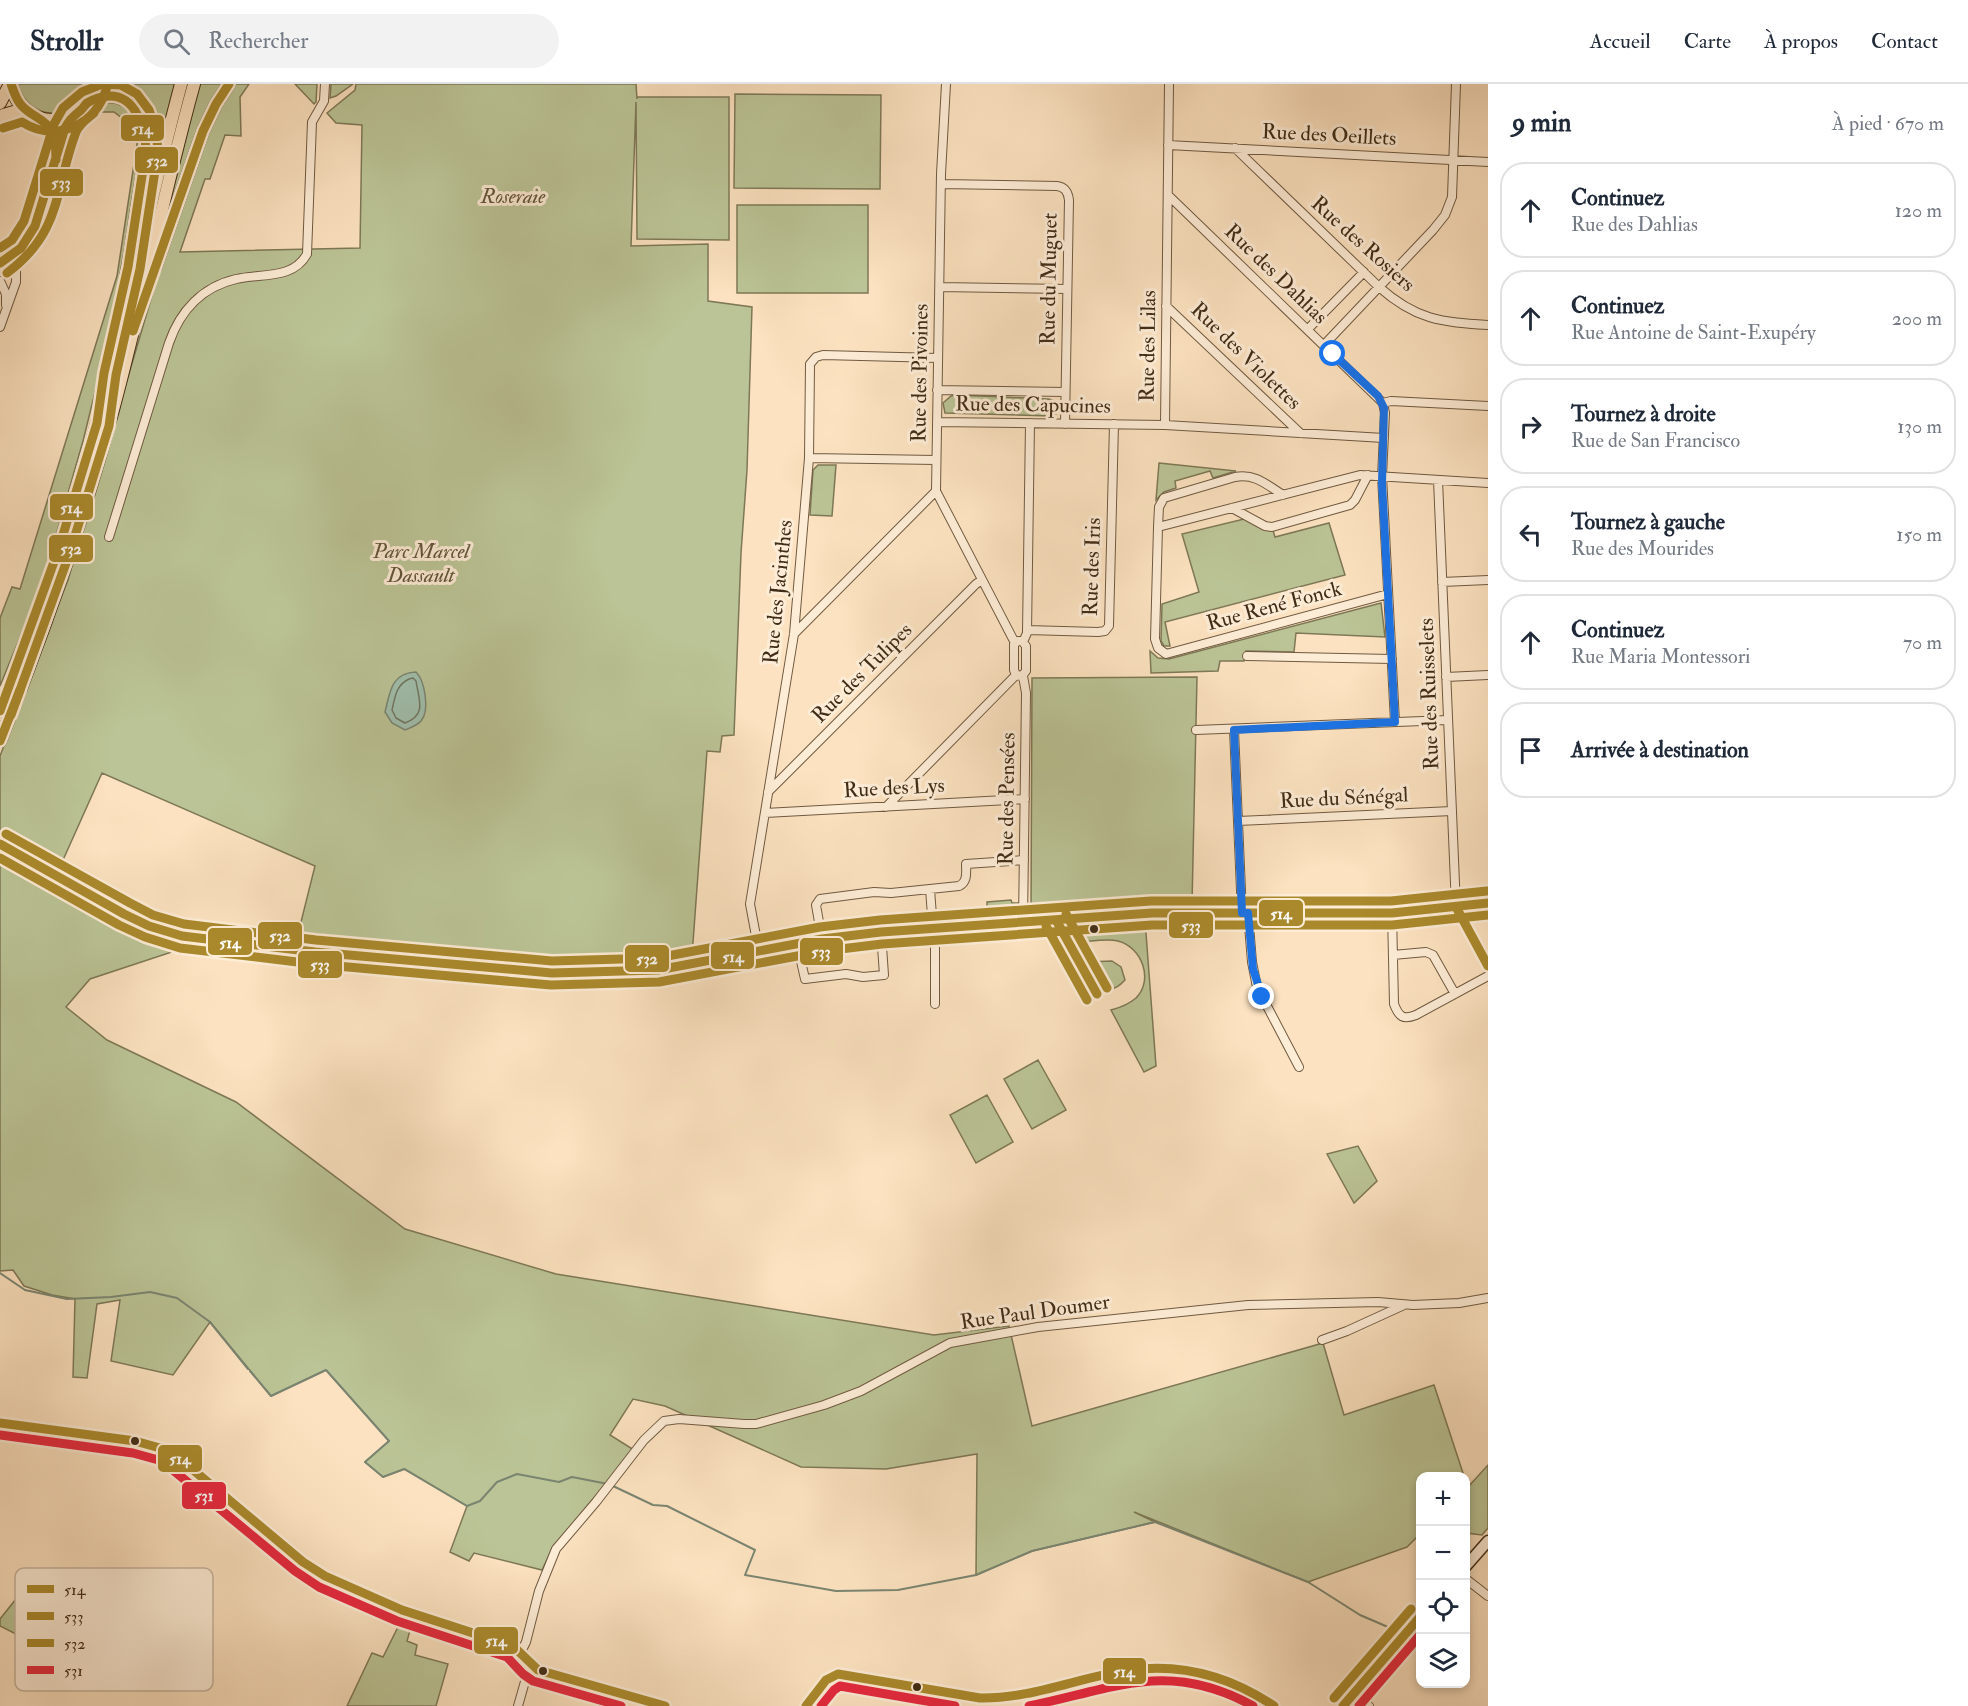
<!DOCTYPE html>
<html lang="fr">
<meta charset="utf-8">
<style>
body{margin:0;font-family:"IM FELL Double Pica",serif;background:#f2f2f3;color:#1f2937}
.controls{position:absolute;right:18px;bottom:18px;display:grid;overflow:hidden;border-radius:12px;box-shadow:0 3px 9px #0003}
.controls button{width:54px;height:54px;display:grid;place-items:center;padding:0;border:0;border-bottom:2px solid #e0e1e3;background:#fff;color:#1f2937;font:30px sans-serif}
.stop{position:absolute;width:18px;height:18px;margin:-14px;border:4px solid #1a73e8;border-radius:50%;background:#fff}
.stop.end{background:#1a73e8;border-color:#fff;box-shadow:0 2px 6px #0008}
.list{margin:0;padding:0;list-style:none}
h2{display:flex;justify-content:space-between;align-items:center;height:78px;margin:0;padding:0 24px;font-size:26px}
h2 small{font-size:20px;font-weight:400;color:#747a83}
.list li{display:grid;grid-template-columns:39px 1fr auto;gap:18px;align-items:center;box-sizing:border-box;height:96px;margin:0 12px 12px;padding:0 12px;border:2px solid #e0e1e3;border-radius:24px}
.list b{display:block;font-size:22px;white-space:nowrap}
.list p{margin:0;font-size:20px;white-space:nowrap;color:#747a83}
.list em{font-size:20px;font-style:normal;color:#747a83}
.icon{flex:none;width:33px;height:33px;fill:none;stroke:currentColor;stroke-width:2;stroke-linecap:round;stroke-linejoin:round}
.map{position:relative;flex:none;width:1488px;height:1622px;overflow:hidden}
header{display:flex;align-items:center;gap:36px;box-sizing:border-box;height:84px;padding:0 30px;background:#fff;border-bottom:2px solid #e0e1e3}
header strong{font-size:28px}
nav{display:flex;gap:33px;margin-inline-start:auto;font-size:21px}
.search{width:420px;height:54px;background:#f2f2f3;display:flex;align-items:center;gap:15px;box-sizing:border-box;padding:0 21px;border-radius:33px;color:#747a83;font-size:22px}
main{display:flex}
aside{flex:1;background:#fff}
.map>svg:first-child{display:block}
.green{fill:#bbc496;stroke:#7e7856;stroke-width:1.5}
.water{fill:#a0bfad;stroke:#7a8571;stroke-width:1.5}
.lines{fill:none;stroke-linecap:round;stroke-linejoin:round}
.shore{stroke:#707662;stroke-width:1.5}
.stream{stroke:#7a8571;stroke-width:2}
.street-casing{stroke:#705a40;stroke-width:10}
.secondary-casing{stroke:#412d16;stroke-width:13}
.primary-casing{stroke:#412d16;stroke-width:14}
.street{stroke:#fdecd6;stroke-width:8}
.secondary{stroke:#fdecd6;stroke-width:10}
.primary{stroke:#fce2c0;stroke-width:12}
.bus-1-casing{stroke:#fdecd6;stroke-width:14}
.bus-2-casing{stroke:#fdecd6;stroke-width:14}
.bus-3-casing{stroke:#fdecd6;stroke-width:14}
.bus-4-casing{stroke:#fdecd6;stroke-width:14}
.bus-1{stroke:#aa892c;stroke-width:9}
.bus-2{stroke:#aa892c;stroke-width:9}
.bus-3{stroke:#aa892c;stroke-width:9}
.bus-4{stroke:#e5293f;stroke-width:9}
.route{stroke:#1a73e8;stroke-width:8}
.bus-dot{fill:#412d16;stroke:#fdecd6;stroke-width:2}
.labels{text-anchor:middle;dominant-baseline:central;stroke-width:6;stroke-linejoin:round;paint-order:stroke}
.street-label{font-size:21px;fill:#412d16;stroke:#fdecd6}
.park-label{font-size:21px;font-style:italic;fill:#605336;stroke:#fdecd6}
.key{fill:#fdecd6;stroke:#c5b39c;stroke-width:1.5}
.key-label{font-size:16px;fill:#412d16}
.line-badge{stroke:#fdecd6;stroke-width:2}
.badge-label{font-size:16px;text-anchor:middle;font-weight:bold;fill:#fff}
</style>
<header>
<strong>Strollr</strong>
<div class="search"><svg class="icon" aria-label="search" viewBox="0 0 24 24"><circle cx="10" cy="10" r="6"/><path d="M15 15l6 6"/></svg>Rechercher</div>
<nav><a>Accueil</a><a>Carte</a><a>À propos</a><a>Contact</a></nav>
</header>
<main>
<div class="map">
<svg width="1488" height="1622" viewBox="0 0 1488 1622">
<rect width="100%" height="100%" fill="#fce2c0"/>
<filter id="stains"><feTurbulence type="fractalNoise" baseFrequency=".00333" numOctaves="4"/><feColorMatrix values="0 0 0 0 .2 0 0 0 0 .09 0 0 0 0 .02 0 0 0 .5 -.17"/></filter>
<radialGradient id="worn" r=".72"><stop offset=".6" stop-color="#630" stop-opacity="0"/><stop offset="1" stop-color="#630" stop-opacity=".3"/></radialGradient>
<path class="green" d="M18 0H88C78 39 28 39 18 0Z
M102 0H177L139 149 148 78 134 20 99 11Z
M199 0H227L161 149Z
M232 0H249L240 13 241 52 225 51 210 95H205L180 168 360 164 362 41 336 39 327 29 355 6 356 0H636L637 15V13H729V156L637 155 636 18 631 162 708 160V217L752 223 747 386 741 469 734 651 722 652 720 668 707 667 692 872 645 878 533 882 296 858 315 782 102 689 59 785 0 753V672L68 496 164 171 203 55Z
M295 0H317L316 18 314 20Z
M331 0H353L336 12 330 14Z
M735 10 881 11 880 105 734 104Z
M111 15 133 27 144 55 123 195 83 357 42 500 0 602V534L12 503 20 505 117 192 139 47 114 28H99L73 54 69 65 65 63 71 42 97 20Z
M737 121H868V209H737Z
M959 311 1048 315 1052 316 1058 325 1056 330 1051 332 945 329 943 319 951 312Z
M1159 379 1236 387 1213 394 1210 387 1175 397 1176 404 1164 408 1156 416Z
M818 381H836L832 432 810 431 813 386Z
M1244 435 1273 446 1275 453 1329 439 1345 491 1165 538 1170 562H1164L1161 557 1162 520 1199 508 1182 450Z
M1381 519 1385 553 1296 549 1294 568 1246 567 1244 577H1220L1218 587 1151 589 1150 567 1158 574 1169 575Z
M1197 593 1192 820H1185L1181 818 1039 827 1031 831 1032 594Z
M0 766 127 837 190 862 90 895 66 923 107 956 236 1018 405 1145 556 1190 934 1251 1009 1242 1032 1342 1323 1259 1344 1331 1434 1301 1464 1392H1420V1450L1407 1463 1308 1498 1134 1428 1155 1438 1032 1467 976 1491 977 1370 886 1385 801 1383 665 1322 633 1315 610 1351 634 1366 553 1463 542 1486 474 1469 469 1477 450 1468 467 1422 405 1385 383 1393 365 1378 389 1357 326 1286 271 1312 210 1238 173 1291 111 1277 120 1216 97 1220 87 1294 73 1293 75 1215 52 1211 24 1202 13 1186 0 1187Z
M1011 816 1012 819H1020L1021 833 987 835V818Z
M1145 836 1156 982 1144 988 1111 926C1119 924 1129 920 1136 914 1154 896 1142 863 1118 857 1106 854 1089 858 1076 858L1073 851 1077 842Z
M1112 877 1121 883 1125 896C1105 918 1096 895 1087 878Z
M1038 976 1066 1026 1032 1045 1004 995Z
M987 1011 1013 1058 976 1079 950 1031Z
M1358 1062 1377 1097 1354 1119 1327 1070Z
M1488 1381V1444L1482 1451 1466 1449V1398L1468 1403Z
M24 1505 92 1541 67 1576 0 1542V1535Z
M403 1533 413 1536 407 1557 417 1561 415 1571 448 1580 436 1622H347L372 1569 383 1573Z"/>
<path class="water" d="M416 588C425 597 430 627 421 637 418 641 410 644 405 646L392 639 385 628C390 608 391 589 416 588Z"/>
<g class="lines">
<path class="shore" d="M409 595 413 594 416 597C419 616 427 631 405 639L396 634 392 626C395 613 396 601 409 595Z"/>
<path class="stream" d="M0 1189 25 1206 67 1215 111 1213 150 1208 177 1214 210 1238 248 1285
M250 1287 271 1312 326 1286 389 1357 365 1378 383 1393 404 1385 467 1422 480 1417 497 1398 517 1390 559 1398 572 1393 608 1400
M613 1402 653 1421 667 1422 755 1466 745 1491 836 1507 898 1506 976 1491 1032 1467 1155 1438 1308 1498 1360 1531 1395 1546
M1413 1561 1420 1567"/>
<g class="street-casing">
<path id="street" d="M946 0 941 90 936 407 1015 559
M44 35 53 49 56 66
M1168 61 1488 78
M1235 64 1379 203C1416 236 1441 238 1488 241
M941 100 1057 102C1065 103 1068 108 1069 116L1065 340
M1168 111 1383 319 1385 329 1382 392 1395 638
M0 179 21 164 35 142 65 44 72 32
M0 197 6 210V221
M940 203 1067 205
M1166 222 1300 349
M0 243 16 198V168
M1308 245 1364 188
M1324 261 1433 146 1445 131 1452 113 1456 0
M937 306 1065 308
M1383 319 1391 317 1488 322
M937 338 1165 341 1384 354
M1165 341 1169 0
M809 374 936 376
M1438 396 1456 823 1488 882
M1232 424 1265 442 1272 443 1350 421 1355 416 1368 391
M1158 443 1159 423 1164 414 1235 393C1255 389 1267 401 1283 411
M109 453 169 259C180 227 202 203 236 195 261 189 293 196 307 170L312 38 324 17 325 0
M1442 498 1488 496
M1388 510 1166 570 1158 564 1155 555 1158 443 1360 391 1488 399
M1027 546 1098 548 1105 547 1109 542 1114 340
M794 550 936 407
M1018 557H1022L1026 562V587L1022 592 1016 591 1014 586V560Z
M1023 558 1027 549 1030 339
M1247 572 1392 575
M1446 593 1488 591
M1196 646 1448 636
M1234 646 1242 829
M768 708 976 500 982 496
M886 723 1016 591
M765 729 1025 715
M1238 737 1452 727
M0 760 124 830 149 842 182 852 315 868 552 889 658 886 822 855 881 848 1152 829H1392L1488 819
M930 805 933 845
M1248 829 1252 878 1257 903 1299 983
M1392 829 1394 920C1399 933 1403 936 1416 931L1488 892
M1023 839 1026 609 1023 592
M822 855 816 821 820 815 874 808 891 809 959 802C968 798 966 788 966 780L1024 776
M797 860 805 895 846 890 863 893 884 891 881 848
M759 868 750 820 794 550 809 374 810 280 816 273 823 271 938 274
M1393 871 1426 868 1433 871 1455 910
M935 920V845
M1322 1256 1347 1247 1404 1221
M0 1339 135 1357 167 1366 179 1374 303 1478 325 1492 402 1526 513 1562C524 1569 528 1580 538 1586L665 1622
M1466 1495 1488 1512
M521 1568 526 1558 539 1507 556 1465 596 1418 644 1356 664 1337 679 1335 744 1340H756L824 1321 861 1307 950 1259 1038 1243 1248 1221 1378 1218 1413 1221 1459 1219 1488 1214
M1351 1612 1369 1622
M518 1622 526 1594 531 1582
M806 1622 826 1596 838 1590 980 1614C1010 1616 1037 1608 1066 1601 1087 1596 1108 1590 1129 1586 1180 1579 1233 1591 1274 1622"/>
</g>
<g class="secondary-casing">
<path id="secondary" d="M1466 1482 1488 1457
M1343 1622 1420 1533"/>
</g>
<g class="primary-casing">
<path id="primary" d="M11 0C20 48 85 48 95 0
M88 18C122 1 144 24 146 59 147 74 142 90 140 105 135 134 132 163 126 192
M0 19 10 0
M0 32 24 25
M155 184 203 47 216 20 229 0
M0 627C38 533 71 436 97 339 127 227 151 112 181 0
M0 657C44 549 82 439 113 326 142 218 164 108 194 0"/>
</g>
<use href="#street" class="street"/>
<use href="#secondary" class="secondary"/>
<use href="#primary" class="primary"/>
<g class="bus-1-casing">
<path id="bus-1" d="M11 0C14 8 16 16 22 22 31 32 45 35 52 47 56 56 56 66 56 76
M0 179 21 164 35 142 65 44C70 35 73 33 81 26 83 24 85 21 87 19 93 15 103 12 110 12 136 12 145 44 146 66L128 183 104 289 97 339 59 464 0 627
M133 247 203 47 216 20 229 0
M0 657 20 606
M0 760 124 830 149 842 182 852 315 868 552 889 658 886 822 855 881 848 1152 829H1392L1488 819
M1456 823 1488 882
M1056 836 1097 910
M0 1339 135 1357 167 1366 179 1374 303 1478 325 1492 402 1526 513 1562 538 1586 665 1622
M806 1622 826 1596 838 1590 980 1614C1032 1615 1079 1593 1130 1586 1182 1579 1231 1593 1274 1622
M1343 1622 1420 1533"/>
</g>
<g class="bus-2-casing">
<path id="bus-2" d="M3 44 22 38C47 54 74 48 94 29
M7 189C63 147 54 106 76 48 80 39 88 35 94 28 101 20 104 13 107 3
M0 774 119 841 145 853 180 864 314 880 551 901 659 898 824 867 882 860 1152 841H1392L1488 831
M1046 842 1087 916"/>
</g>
<g class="bus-3-casing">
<path id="bus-3" d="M0 164 12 156 24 137 54 40 63 24 82 8 102 0 121 1 137 10 149 26 156 46 158 67 140 185 116 291 109 342 70 468 11 631
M6 750 130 819 153 831 184 840 316 856 552 877 657 874 820 843 880 836 1151 817H1391L1487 807
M1066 830 1107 904
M1334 1614 1411 1525"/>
</g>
<g class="bus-4-casing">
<path id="bus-4" d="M0 1351 133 1369 162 1377 295 1487 319 1503 397 1537 507 1573 523 1590 533 1597 621 1622
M821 1622 834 1606 840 1602 955 1622
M1029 1622C1114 1605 1168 1575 1253 1622
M1359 1622 1420 1551"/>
</g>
<use href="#bus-1" class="bus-1"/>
<use href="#bus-2" class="bus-2"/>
<use href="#bus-3" class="bus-3"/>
<use href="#bus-4" class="bus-4"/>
</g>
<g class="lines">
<path class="route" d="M1262 913 1253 885 1248 829H1242L1234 646 1395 638 1382 399 1384 324 1378 312 1333 270"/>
</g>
<g class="bus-dot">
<circle cx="1094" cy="845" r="5"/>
<circle cx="135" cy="1357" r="5"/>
<circle cx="543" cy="1587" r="5"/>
<circle cx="917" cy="1603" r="5"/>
</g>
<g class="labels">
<g class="street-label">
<text transform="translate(1329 51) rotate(3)">Rue des Oeillets</text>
<text transform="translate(1363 160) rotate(42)">Rue des Rosiers</text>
<text transform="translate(1276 190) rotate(44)">Rue des Dahlias</text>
<text transform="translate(1049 195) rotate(-89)">Rue du Muguet</text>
<text transform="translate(1148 262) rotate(-89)">Rue des Lilas</text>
<text transform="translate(1246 272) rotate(44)">Rue des Violettes</text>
<text transform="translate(920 289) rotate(-89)">Rue des Pivoines</text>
<text transform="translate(1033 321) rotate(1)">Rue des Capucines</text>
<text transform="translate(1092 483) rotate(-88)">Rue des Iris</text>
<text transform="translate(778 508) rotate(-84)">Rue des Jacinthes</text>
<text transform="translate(1274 522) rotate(-15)">Rue René Fonck</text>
<text transform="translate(862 589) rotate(-45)">Rue des Tulipes</text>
<text transform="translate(1429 610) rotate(-92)">Rue des Ruisselets</text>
<text transform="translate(894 704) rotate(-3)">Rue des Lys</text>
<text transform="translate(1344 714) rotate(-3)">Rue du Sénégal</text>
<text transform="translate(1007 715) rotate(-89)">Rue des Pensées</text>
<text transform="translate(1035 1228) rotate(-8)">Rue Paul Doumer</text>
</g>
<g class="park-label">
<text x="513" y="112">Roseraie</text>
<text x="421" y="467">Parc Marcel<tspan x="421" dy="24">Dassault</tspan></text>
</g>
</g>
<rect x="15" y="1484" width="198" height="123" rx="9" class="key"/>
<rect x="27" y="1501" width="27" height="8" fill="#aa892c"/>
<rect x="27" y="1528" width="27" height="8" fill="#aa892c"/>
<rect x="27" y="1555" width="27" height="8" fill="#aa892c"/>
<rect x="27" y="1582" width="27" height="8" fill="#e5293f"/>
<g class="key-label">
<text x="64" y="1511">514</text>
<text x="64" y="1538">533</text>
<text x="64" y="1565">532</text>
<text x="64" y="1592">531</text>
</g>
<g class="line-badge">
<rect x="120" y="30" width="45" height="28" rx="6" fill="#aa892c"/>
<rect x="134" y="62" width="45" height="28" rx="6" fill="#aa892c"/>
<rect x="39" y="84" width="45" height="29" rx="6" fill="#aa892c"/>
<rect x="49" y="409" width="45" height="28" rx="6" fill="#aa892c"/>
<rect x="48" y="450" width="46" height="29" rx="6" fill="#aa892c"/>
<rect x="1258" y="815" width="46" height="28" rx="6" fill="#aa892c"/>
<rect x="1168" y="827" width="46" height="28" rx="6" fill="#aa892c"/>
<rect x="257" y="837" width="46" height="29" rx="6" fill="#aa892c"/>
<rect x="207" y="843" width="46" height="29" rx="6" fill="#aa892c"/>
<rect x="799" y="853" width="45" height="29" rx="6" fill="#aa892c"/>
<rect x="710" y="857" width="45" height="29" rx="6" fill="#aa892c"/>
<rect x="624" y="860" width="46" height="29" rx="6" fill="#aa892c"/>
<rect x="297" y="866" width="46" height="29" rx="6" fill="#aa892c"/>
<rect x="157" y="1360" width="46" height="29" rx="6" fill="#aa892c"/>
<rect x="181" y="1397" width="46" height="29" rx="6" fill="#e5293f"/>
<rect x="473" y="1542" width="46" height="29" rx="6" fill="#aa892c"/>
<rect x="1102" y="1573" width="45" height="28" rx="6" fill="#aa892c"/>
</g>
<g class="badge-label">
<text x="142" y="50">514</text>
<text x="157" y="82">532</text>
<text x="61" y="104">533</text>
<text x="71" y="429">514</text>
<text x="71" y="470">532</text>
<text x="1281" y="835">514</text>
<text x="1191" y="847">533</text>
<text x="280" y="857">532</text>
<text x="230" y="864">514</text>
<text x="821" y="873">533</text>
<text x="733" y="878">514</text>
<text x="647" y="880">532</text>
<text x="320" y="886">533</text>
<text x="180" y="1380">514</text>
<text x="204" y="1417">531</text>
<text x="496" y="1562">514</text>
<text x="1124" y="1593">514</text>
</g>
<rect width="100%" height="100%" filter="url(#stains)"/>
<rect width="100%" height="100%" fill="url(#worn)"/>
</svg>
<div class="controls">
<button>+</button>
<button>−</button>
<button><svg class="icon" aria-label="locate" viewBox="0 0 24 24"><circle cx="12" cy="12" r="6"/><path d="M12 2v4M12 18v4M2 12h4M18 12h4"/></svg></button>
<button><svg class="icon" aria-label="layers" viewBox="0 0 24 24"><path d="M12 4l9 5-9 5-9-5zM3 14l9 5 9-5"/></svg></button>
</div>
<div class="stop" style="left:1333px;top:270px"></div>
<div class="stop end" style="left:1262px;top:913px"></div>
</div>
<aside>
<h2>9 min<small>À pied · 670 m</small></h2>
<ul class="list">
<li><svg class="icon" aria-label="ahead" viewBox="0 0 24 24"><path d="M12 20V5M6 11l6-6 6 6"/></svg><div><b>Continuez</b><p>Rue des Dahlias</p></div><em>120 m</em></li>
<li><svg class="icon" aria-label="ahead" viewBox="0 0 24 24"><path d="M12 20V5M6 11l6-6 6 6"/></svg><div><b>Continuez</b><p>Rue Antoine de Saint-Exupéry</p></div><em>200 m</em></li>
<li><svg class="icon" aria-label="right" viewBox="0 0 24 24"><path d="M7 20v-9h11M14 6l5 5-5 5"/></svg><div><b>Tournez à droite</b><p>Rue de San Francisco</p></div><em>130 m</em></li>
<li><svg class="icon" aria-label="left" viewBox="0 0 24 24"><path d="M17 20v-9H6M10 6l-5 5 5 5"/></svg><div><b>Tournez à gauche</b><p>Rue des Mourides</p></div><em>150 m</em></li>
<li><svg class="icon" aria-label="ahead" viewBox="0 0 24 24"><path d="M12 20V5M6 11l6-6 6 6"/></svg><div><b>Continuez</b><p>Rue Maria Montessori</p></div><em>70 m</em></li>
<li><svg class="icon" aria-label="arrive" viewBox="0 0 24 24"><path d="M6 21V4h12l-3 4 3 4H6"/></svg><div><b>Arrivée à destination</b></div></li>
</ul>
</aside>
</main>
